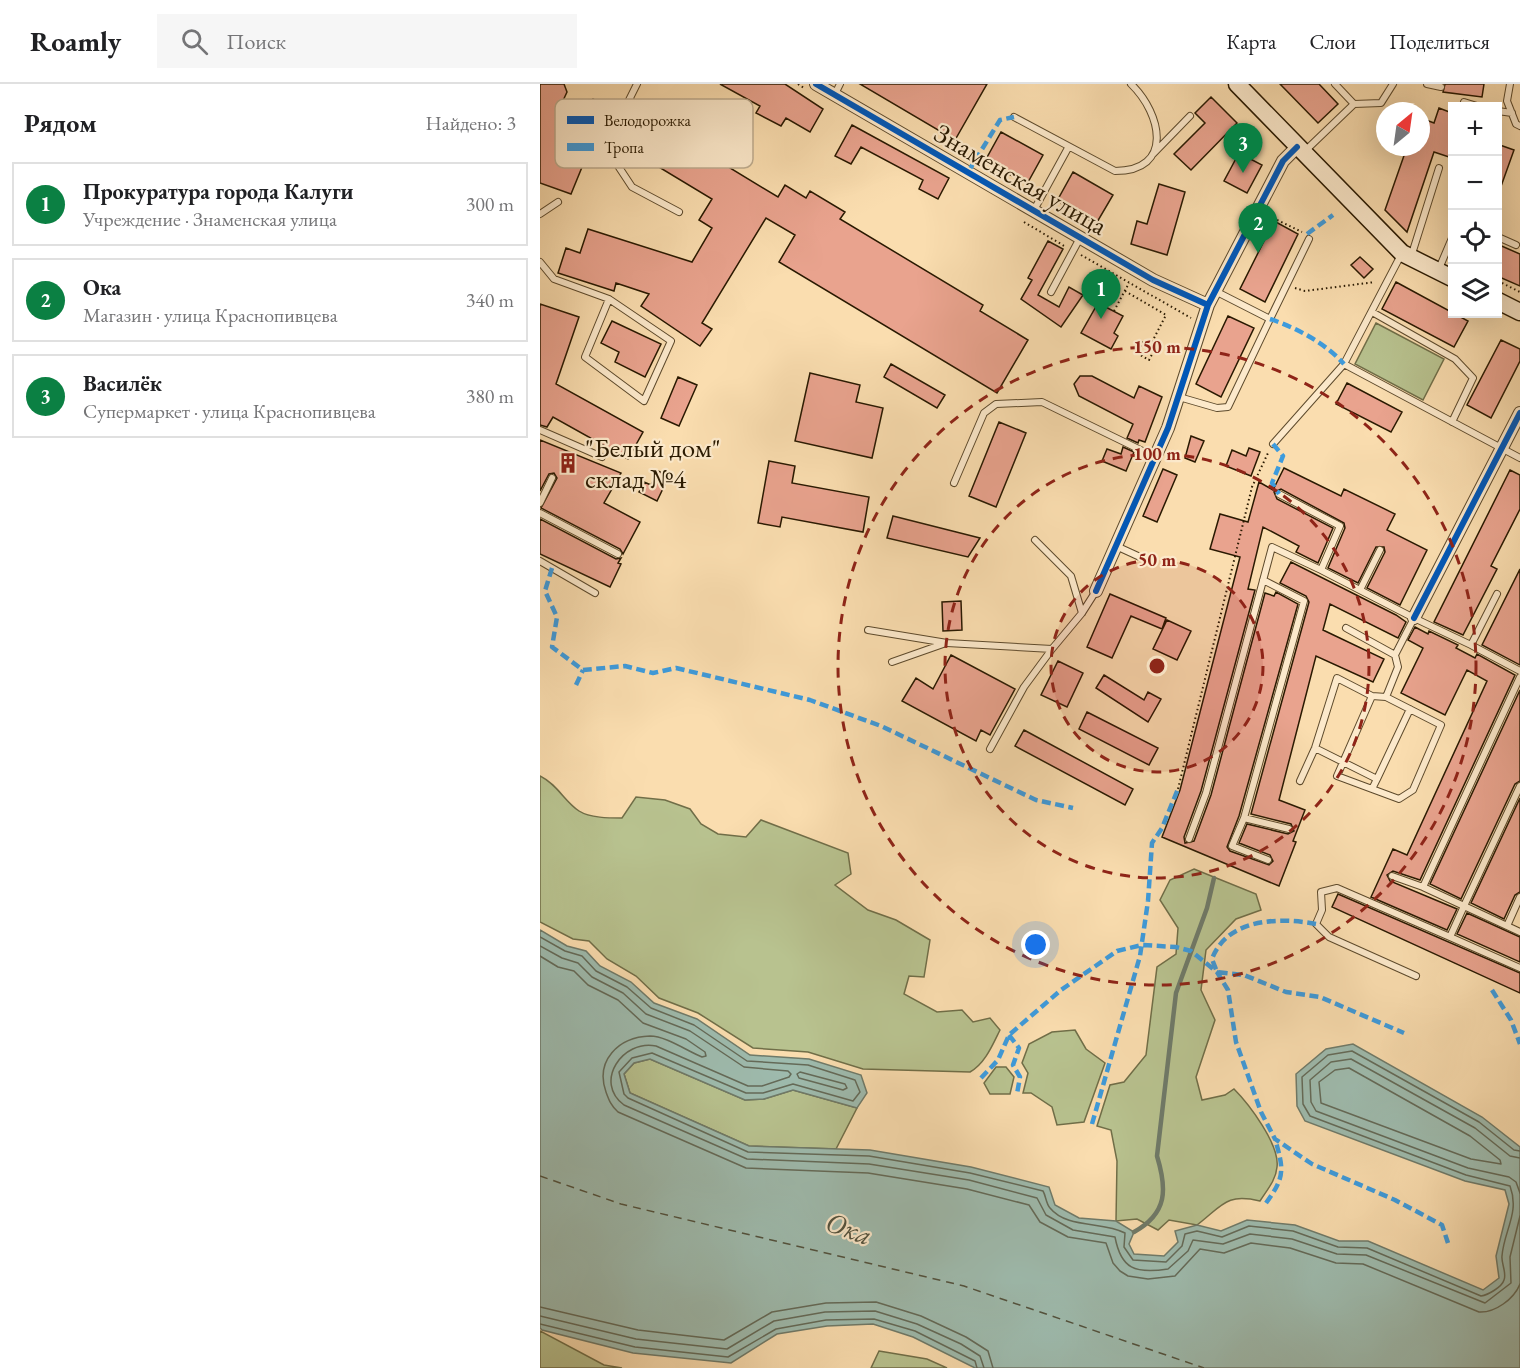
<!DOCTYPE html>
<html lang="ru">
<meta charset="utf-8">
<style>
body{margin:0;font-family:"EB Garamond",serif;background:#f6f6f6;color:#202124}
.controls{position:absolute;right:18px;top:18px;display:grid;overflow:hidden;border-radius:0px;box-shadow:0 6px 24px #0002}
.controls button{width:54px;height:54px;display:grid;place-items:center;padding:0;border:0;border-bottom:2px solid #e0e0e0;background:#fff;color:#202124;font:30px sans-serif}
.compass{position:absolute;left:836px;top:18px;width:54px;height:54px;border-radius:50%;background:#fff;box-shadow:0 6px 24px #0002;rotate:29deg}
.you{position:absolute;left:496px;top:861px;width:21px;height:21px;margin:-15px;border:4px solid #fff;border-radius:50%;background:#1a73e8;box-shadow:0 0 0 9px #1a73e833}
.badge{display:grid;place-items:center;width:39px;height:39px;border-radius:50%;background:#0b8043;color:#fff;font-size:20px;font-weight:700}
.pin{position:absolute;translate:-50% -50px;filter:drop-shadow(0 2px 3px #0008)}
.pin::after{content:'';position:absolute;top:32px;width:21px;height:18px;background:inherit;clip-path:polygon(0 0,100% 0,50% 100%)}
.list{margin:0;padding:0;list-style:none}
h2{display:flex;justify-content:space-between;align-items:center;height:78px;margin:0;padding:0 24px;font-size:26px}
h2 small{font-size:20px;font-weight:400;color:#757577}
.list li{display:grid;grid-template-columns:39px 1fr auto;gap:18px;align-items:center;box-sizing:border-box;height:84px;margin:0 12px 12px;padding:0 12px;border:2px solid #e0e0e0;border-radius:0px}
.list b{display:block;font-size:22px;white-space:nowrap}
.list p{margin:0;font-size:20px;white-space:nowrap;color:#757577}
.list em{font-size:20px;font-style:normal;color:#757577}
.icon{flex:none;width:33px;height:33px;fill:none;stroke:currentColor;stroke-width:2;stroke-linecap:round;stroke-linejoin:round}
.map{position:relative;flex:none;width:980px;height:1284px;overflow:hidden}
header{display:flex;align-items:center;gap:36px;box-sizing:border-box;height:84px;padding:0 30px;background:#fff;border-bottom:2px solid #e0e0e0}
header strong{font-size:28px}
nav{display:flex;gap:33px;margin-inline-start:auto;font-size:21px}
.search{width:420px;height:54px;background:#f6f6f6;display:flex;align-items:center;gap:15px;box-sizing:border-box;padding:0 21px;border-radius:0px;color:#757577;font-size:22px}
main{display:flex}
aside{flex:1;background:#fff}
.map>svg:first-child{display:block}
.green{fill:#b8c28f;stroke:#706e48;stroke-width:1.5}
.water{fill:#9ebbae;stroke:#6f7a69;stroke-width:1.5}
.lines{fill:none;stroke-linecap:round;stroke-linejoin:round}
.shore{stroke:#646a58;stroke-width:1.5}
.stream{stroke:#6f7a69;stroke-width:4.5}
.ferry{stroke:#52523e;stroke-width:1.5;stroke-dasharray:8 6;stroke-linecap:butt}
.building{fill:#e9a38e;stroke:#291901;stroke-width:1.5}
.service-casing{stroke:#5d4a2c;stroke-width:8}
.minor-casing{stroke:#5d4a2c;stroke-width:14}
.secondary-casing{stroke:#291901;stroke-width:19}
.path{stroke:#291901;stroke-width:2;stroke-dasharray:1.5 3;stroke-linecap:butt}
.service{stroke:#fce9cb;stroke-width:6}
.minor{stroke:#fce9cb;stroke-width:12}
.secondary{stroke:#fce9cb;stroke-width:16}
.quiet{stroke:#3d9bdd;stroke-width:4.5;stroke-dasharray:9 4.5;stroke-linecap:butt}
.cycleway-casing{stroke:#fce9cb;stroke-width:10}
.cycleway{stroke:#0057b8;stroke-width:6}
.ring{fill:none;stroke:#8f2418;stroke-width:3;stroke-dasharray:10 8}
.labels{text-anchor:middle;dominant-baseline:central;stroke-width:4.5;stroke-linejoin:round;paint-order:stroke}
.street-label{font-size:27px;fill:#291901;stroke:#fce9cb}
.poi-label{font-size:27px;fill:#291901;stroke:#fce9cb;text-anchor:start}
.water-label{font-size:28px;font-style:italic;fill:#52523e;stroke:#fce9cb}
.key{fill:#fce9cb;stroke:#bdab8e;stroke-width:1.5}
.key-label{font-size:16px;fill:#291901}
.centre{fill:#8f2418;stroke:#fce9cb;stroke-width:3}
.ring-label{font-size:18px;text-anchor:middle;font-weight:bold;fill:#8f2418;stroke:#fce9cb;stroke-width:4.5;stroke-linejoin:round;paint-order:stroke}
</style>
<header>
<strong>Roamly</strong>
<div class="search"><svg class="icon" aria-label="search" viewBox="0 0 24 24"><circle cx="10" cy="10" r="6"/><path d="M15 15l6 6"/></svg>Поиск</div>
<nav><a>Карта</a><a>Слои</a><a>Поделиться</a></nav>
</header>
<main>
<aside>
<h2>Рядом<small>Найдено: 3</small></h2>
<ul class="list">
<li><span class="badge">1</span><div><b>Прокуратура города Калуги</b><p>Учреждение · Знаменская улица</p></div><em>300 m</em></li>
<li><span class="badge">2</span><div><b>Ока</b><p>Магазин · улица Краснопивцева</p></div><em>340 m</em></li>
<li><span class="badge">3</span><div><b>Василёк</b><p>Супермаркет · улица Краснопивцева</p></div><em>380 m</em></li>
</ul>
</aside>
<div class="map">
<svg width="980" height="1284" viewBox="0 0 980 1284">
<rect width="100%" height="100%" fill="#faddaf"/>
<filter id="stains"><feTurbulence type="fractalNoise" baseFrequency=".00333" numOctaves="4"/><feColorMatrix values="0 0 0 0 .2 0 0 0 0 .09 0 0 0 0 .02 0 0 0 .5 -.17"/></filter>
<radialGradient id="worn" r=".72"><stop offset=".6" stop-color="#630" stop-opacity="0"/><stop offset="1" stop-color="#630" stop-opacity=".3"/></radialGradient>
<path class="green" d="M836 239 904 275 883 316 815 280Z
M0 692C18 701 24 717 39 727 50 734 69 734 82 734L96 713 125 716 150 725 161 740 178 750 206 753 221 736 308 769 311 790 295 801 328 826 356 836 390 856 384 893 369 892 364 910 397 928 422 926 433 938 450 934 460 946C453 960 445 980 430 988L323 985 268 968 213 964 158 929 119 914 96 892 67 875 49 857 33 855 0 838Z
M654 785 716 810 721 826 696 835 666 866 661 906 675 936 656 993 662 1016 685 1011 694 1005C709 1020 740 1061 737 1083 736 1096 727 1106 720 1117 686 1109 683 1121 657 1141L629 1136 618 1146 597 1135 576 1137 577 1077 571 1046 557 1042 570 1001 584 998 606 971 617 883 636 870 638 844 620 816 630 796Z
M535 946 546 965 565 979 544 1038 517 1041 512 1023 491 1009H483L488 989 482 979 489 960 512 948Z
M110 975 205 1016 224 1015 253 1006 317 1024 296 1065 209 1062 90 1009 84 990 94 979Z
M456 983H466L474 993 470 1010H450L444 999Z
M0 1247 64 1281 82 1284H0Z
M339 1267 387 1275 407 1284H331Z"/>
<path class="water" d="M0 846 27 862 46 867 60 882 91 898 114 919 157 935 210 971 269 975 321 991 327 1009 317 1024 253 1006 224 1015 205 1016 110 975 94 979 84 990 90 1009 209 1062 330 1066 431 1083 509 1103 515 1121 539 1134 576 1137 594 1148 589 1160 594 1170 624 1172 638 1158 635 1147 657 1141 681 1147 707 1136 755 1141 799 1157H828L943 1206 959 1194 956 1172 969 1120 965 1106 925 1097 765 1037 757 1022 756 990 786 965 813 960 942 1033 980 1063V1284H435L373 1253 333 1240 287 1242 237 1250 191 1279 93 1269 2 1246 0 1244Z"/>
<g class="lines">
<path class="shore" d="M0 853 25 867 42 872 56 887 87 903 111 924 154 941 207 977 268 981 315 996 320 1008 313 1017 253 1000 223 1009H206L112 969 92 974 79 988 84 1010 88 1014 208 1068 329 1072 430 1089 503 1107C506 1112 506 1120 510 1124 527 1145 563 1137 585 1149L584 1163 593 1176 626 1178 642 1162 645 1150 657 1147 682 1153 709 1142 753 1147 798 1163 827 1164 941 1212C948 1211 962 1203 964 1196 967 1189 961 1179 962 1172 964 1146 980 1129 970 1102L926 1091 770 1032 763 1020 762 993 788 971 812 967 939 1038 974 1066 980 1067
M0 862 22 874 38 879 52 893 83 909 106 930 150 947 204 983 248 987 251 990 249 993 222 1002H208L116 962C83 955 53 998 84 1021L207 1075 329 1080 429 1096 497 1114 506 1131 533 1146 575 1153C581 1185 595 1190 628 1185L648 1167 653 1156 683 1160 710 1150 752 1155 797 1170 826 1171 945 1219 971 1199 970 1173 980 1132
M0 872 18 883 34 887 48 901 78 916 103 939 146 955 165 968 166 972 162 973C147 967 126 952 110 952 78 953 55 977 66 1008 69 1016 71 1022 78 1028L206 1084 328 1089 427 1105 489 1121 500 1138 528 1153 566 1159 573 1179 580 1187 588 1192 608 1195 635 1192 660 1165 684 1169 711 1159 750 1164 796 1179 823 1180 939 1228C955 1229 974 1215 980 1200
M809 984 930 1052 960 1076 961 1080 931 1075 781 1019 779 998 795 986Z
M260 988 305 1000 307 1004 303 1006 259 994 257 990Z
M980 1074 970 1072 935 1044 811 975 791 978 770 996 771 1018 776 1027 928 1084 969 1093 976 1098 980 1109
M0 1223 98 1246 184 1256 232 1228 286 1219 336 1218 381 1232 426 1253 448 1267 453 1284
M0 1232 96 1255 187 1265 234 1237 285 1228 335 1227 377 1240 421 1260 440 1272 444 1284
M0 1240 95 1263 188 1273 236 1245 286 1236 334 1235 375 1247 435 1277 437 1284"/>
<path class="stream" d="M594 1148C628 1129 627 1105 617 1072L636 909 667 824 674 794"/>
<path class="ferry" d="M0 1092 81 1120 424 1202 664 1284"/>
</g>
<path class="building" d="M0 0H24L27 8 21 21 46 30 53 15 67 22 31 110 0 99Z
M180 0H245L283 25 270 48 246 34 241 42 216 29 220 22Z
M320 0H447L415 56Z
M740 0H779L798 20 778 39Z
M905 0H944L942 13 903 8Z
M671 13 697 39 651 86 634 70 665 39 655 29Z
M899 24 912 29V74L894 68 867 148 845 126 867 63H881V34L894 39Z
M93 25 168 68 167 70 238 113 245 101 266 114 270 107 305 128 300 135 443 221 440 227 488 256 457 309 239 178 255 151 226 134 162 239 172 245 160 262 101 222 109 210 76 199 74 207 18 189 26 164 40 169 48 145 152 178 172 144 159 136 172 115 74 56Z
M312 41 409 94 398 115 379 105 383 96 321 63 311 80 295 72Z
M461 48 503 71 487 100 445 77Z
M957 60 974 66 959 108 957 107Z
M699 69 722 81 707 109 684 97Z
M533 88 573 111 556 140 517 117Z
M619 100 645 108 627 171 591 160 597 137 607 140Z
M734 137 758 150 725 218 700 205Z
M508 157 523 165 498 211 519 223 529 203 543 211 521 243 481 215 492 196 488 194Z
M957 160 980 170V202L957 192Z
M820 173 833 185 824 194 811 181Z
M856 198 928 237 914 263 842 225Z
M558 219 583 232 574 249 578 252 571 265 541 249Z
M0 220 39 233 16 300 103 348 88 375 13 333 7 343 0 341Z
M688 232 714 244 681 313 656 300Z
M72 237 121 260 105 293 75 278 79 268 61 259Z
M961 256 980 265V277L951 334 927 321Z
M351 280 405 311 397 324 344 293Z
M270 289 320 301 316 318 343 324 332 374 255 357Z
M540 292H552L594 314 599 302 622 313 605 358 599 356 598 359 587 354 593 340 539 312 534 300Z
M138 293 157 301 139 342 121 334Z
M807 299 862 328 851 348 796 320Z
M459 338 486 349 456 423 429 412Z
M651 352 664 357 655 378 645 374Z
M0 356 81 389 64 419 100 438 83 470 80 465 1 424 17 394 14 389 9 390 0 407Z
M583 363 594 368 586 387 562 377 567 365 581 370Z
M709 364 720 368 711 392 686 382 692 366 706 372Z
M229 377 255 382 252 399 329 413 323 448 242 433 240 443 218 439Z
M744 384 801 412 804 405 855 430 847 446 887 466 860 521 827 504 845 468 844 463H836L818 499 788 484 805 444 804 439 741 405 734 408 737 415 793 444 778 479 756 468 759 462 723 443 708 505 715 506 661 707 644 753 645 759 654 757 671 711 725 509 734 512 736 508 758 520 699 732 687 763 690 767 729 781 733 777 730 771 699 759 707 740 748 750 754 747 751 740 711 730 769 518 766 512 740 499 751 478 856 531 866 538 858 554 790 520 783 546 844 575 833 598 776 572 739 716 765 726 753 757 756 758 739 802 622 753 640 706 700 473 670 465 680 430 708 438 719 398 733 406Z
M623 385 637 391 617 438 603 432Z
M970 386 980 391V425L951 482 957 485 923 551 894 538Z
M118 387 129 392 117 417 99 408 104 398 111 401Z
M353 432 440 454 428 473 347 454Z
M0 435 76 475 81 474 78 479 81 480 70 503 0 470Z
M980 485V581L942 561Z
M570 510 626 534 622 545 591 532 572 574 547 563Z
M421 517 422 546 403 547 402 518Z
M627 536 651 547 637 576 613 565Z
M875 543 888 550 889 547 918 561 916 564 935 574 937 570 975 591 880 796 853 787 847 791 850 797 917 825 907 846 831 813 853 765 867 771 947 597 927 586 905 631 861 609 883 564 868 556Z
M411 571 475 605 450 651 441 646 436 657 362 617 376 594 393 605Z
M518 577 543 589 527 623 501 611Z
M564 591 604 616 608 608 621 615 608 638 556 604Z
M980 606V697L975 700 921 815 890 800Z
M547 628 618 664 609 681 539 645Z
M484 646 593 705 585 721 475 662Z
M980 714V808L975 811 964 835 931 819Z
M798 810 980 889V909L792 823Z
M927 829 980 853V878L917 850Z"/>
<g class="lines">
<g class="service-casing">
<path id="service" d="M97 0 89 16 186 72
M887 0 901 3
M970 0 967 17 976 40 980 42
M295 10 300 0
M89 16 63 59 92 103 139 128
M924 18 937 22
M814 20 841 19 853 0
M958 27 972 29
M474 33 575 87C634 87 622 30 591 0
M765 67 814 20 795 0
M613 70 650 32
M494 126 528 64
M0 130 18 118
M958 153 976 161
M871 173 899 84
M0 178 14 195 69 215 131 257 104 317 45 273 69 215
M898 187 912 154
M675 207 730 235 769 155
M511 208 540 154
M832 228 915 275 933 294 912 338
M804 280 862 169
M639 313 677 324 688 323 730 235
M0 346 62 373
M733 360 804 280 980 374
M414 399 444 329 456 320 502 318 615 373
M0 419 12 394
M0 429 78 470
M495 456 531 492 542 529
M576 462 600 473
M0 477 55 509
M781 486 874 534 855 571 806 544
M820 506 840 466
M874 534 931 561 957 510
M328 546 407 559 512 565 542 529 556 507
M931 561 980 587
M352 578 406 559
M775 664 837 695 832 705 797 692 832 612
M450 665 484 603 512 565
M837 695 870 625
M760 697 775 664 797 594 832 612 846 613 858 583 855 571
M980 702 924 822 980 848
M832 705 859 715 873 706 901 641 846 613
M704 734 764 517 723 496
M649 755 666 709 732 463 781 486 800 442 739 410
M728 776 692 762 704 734 749 745
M852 792 883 803 980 593
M967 842 980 813
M910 853 980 884
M876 892 789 853 776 840 782 826 781 808 797 804 910 853 924 822 883 803"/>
</g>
<g class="minor-casing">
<path id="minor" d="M276 0 613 196 668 221
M556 507 628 344 668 221 743 77 757 63
M874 534 980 329"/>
</g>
<g class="secondary-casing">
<path id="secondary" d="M697 0 862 169 912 194
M958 217 980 228"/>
</g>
<path class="path" d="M258 0 264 4
M729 132 762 148
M484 138 526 163
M541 171 651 234
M958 197 980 208
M755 204 765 207 835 198
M585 207 626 231 611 260
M574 227 589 199
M604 257 616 263 609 276 597 269Z
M638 705 712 403 728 369"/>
<use href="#service" class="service"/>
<use href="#minor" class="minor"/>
<use href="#secondary" class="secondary"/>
<path class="quiet" d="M428 88 460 36 474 33
M767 150 793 131
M730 235C757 244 785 259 804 280
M733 360 743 372 732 399 739 410
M12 484 5 507 17 533 12 563 43 586 85 582 113 589 136 584 270 616 341 642 496 716 533 724
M36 601 43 586
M776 840C740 833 687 834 672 875L677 888 704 891 746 908 780 913 864 949
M952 906 971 936 980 960
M469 951 479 964 473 981 480 993 477 1010
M441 994 458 976 469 951 521 906 577 867 602 861 636 863 651 867 677 888 688 906 696 958 721 1028 735 1055 772 1080 855 1116 902 1141 908 1159
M552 1040 600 872 608 817 612 759 622 744 638 705
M726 1119C745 1093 744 1086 735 1055"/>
<g class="cycleway-casing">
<path id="cycleway" d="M276 0 613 196 668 221
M556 507 628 344 668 221 743 77 757 63
M874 534 980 329"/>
</g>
<use href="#cycleway" class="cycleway"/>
</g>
<circle cx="617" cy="582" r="106" fill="#8f2418" fill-opacity=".12"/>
<g class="ring">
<circle cx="617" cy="582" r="106"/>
<circle cx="617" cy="582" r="212"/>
<circle cx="617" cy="582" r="319"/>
</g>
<defs>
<g id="building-bare" transform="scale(1.62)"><path d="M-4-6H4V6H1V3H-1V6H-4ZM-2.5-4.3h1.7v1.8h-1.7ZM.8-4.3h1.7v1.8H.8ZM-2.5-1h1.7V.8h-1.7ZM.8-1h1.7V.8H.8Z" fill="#8f2418" stroke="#fce9cb" stroke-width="2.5" paint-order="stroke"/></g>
</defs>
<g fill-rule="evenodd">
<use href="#building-bare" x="28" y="379"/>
</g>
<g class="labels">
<g class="street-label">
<text transform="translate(481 95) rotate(30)">Знаменская улица</text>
</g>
<g class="poi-label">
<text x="45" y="363">"Белый дом"<tspan x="45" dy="31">склад №4</tspan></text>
</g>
<g class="water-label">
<text transform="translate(309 1144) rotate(20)">Ока</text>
</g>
</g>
<rect x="15" y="15" width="198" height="69" rx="9" class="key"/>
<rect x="27" y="32" width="27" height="8" fill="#0057b8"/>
<rect x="27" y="59" width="27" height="8" fill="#3d9bdd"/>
<g class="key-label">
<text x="64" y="42">Велодорожка</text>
<text x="64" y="69">Тропа</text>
</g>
<circle cx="617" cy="582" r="9" class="centre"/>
<g class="ring-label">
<text x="617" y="269">150 m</text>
<text x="617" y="376">100 m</text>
<text x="617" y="482">50 m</text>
</g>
<rect width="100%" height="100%" filter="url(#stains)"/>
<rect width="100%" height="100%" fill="url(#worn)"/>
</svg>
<div class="controls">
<button>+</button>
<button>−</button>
<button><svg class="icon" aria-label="locate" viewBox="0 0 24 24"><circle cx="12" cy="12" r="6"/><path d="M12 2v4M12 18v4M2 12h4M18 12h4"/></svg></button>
<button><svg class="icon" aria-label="layers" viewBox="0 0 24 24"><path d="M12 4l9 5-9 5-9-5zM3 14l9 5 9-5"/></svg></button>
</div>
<svg class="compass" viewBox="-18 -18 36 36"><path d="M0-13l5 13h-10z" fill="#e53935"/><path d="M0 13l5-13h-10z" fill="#757577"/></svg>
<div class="you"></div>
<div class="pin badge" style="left:561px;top:235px">1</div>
<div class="pin badge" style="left:718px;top:169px">2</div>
<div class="pin badge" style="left:703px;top:89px">3</div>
</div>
</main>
